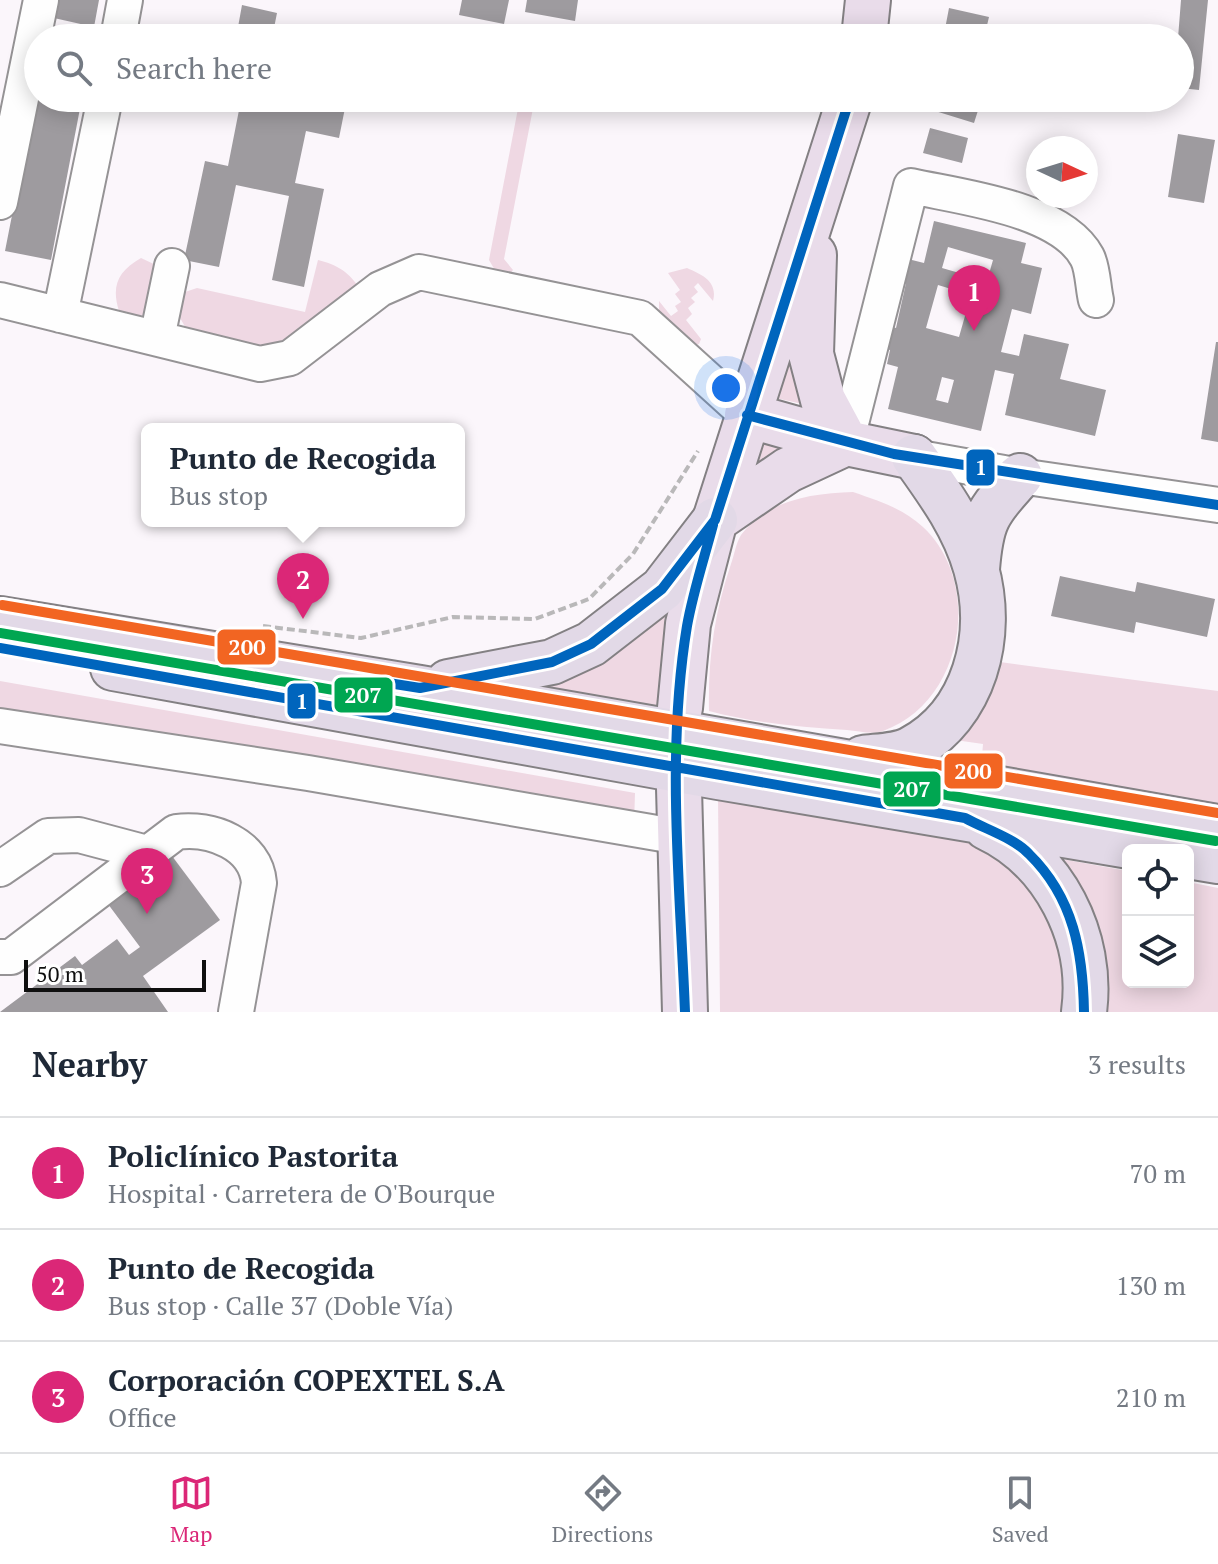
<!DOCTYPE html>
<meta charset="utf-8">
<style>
body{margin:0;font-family:"PT Serif",serif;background:#f6f6f7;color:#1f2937}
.controls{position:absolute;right:24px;bottom:24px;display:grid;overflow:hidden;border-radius:12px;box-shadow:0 4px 20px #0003}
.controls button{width:72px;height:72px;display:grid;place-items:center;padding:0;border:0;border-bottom:2px solid #e0e1e3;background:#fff;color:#1f2937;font:40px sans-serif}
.compass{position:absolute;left:1026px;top:136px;width:72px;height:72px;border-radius:50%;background:#fff;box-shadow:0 4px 20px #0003;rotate:94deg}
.scale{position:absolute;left:24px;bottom:20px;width:182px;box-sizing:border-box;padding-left:8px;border:4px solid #0f0f0f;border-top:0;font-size:22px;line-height:28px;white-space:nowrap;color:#0f0f0f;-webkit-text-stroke:6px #fff;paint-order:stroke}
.you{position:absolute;left:726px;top:388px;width:28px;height:28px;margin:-20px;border:6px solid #fff;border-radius:50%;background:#1a73e8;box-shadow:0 0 0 12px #1a73e833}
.badge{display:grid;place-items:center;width:52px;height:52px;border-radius:50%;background:#db2777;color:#fff;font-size:26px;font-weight:700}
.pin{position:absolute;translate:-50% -66px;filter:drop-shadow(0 2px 4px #0008)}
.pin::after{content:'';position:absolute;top:42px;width:28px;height:24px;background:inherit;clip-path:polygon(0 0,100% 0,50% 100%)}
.popup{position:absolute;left:141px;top:423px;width:324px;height:104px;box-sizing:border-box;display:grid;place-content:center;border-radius:12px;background:#fff;filter:drop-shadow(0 2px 6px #0005);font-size:26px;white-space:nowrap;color:#747a83}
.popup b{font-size:30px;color:#1f2937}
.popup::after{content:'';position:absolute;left:50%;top:100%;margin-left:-16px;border:16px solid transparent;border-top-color:#fff}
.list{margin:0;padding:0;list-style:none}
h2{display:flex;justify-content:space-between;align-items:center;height:104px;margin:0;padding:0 32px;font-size:34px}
h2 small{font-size:26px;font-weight:400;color:#747a83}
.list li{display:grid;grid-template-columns:52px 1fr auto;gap:24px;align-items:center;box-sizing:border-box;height:112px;padding:0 32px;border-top:2px solid #e0e1e3}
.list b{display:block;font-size:30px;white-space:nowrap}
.list p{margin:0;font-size:26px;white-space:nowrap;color:#747a83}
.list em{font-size:26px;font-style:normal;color:#747a83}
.icon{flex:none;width:44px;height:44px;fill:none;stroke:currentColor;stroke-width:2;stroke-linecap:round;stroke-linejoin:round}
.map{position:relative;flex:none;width:1218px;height:1012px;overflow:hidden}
.search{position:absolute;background:#fff;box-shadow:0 4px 20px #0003;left:24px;right:24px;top:24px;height:88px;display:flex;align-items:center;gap:20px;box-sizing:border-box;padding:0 28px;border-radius:44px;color:#747a83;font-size:30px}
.sheet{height:440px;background:#fff}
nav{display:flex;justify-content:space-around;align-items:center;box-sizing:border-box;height:112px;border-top:2px solid #e0e1e3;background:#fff;font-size:22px;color:#747a83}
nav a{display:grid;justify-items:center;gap:4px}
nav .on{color:#db2777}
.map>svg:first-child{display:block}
.green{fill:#efd8e3}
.building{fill:#9e9b9f;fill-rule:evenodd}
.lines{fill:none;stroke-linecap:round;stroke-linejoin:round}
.minor-casing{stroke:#959395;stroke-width:38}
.major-casing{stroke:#838083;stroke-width:48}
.highway-casing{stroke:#838083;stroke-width:48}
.path{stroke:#b9b8b9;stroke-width:4;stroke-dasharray:8 4;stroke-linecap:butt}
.minor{stroke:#fefefe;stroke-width:34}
.major{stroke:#e9dcea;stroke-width:44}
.highway{stroke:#e2d9e7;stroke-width:44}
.bus-1-casing{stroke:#fff;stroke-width:16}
.bus-2-casing{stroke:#fff;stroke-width:16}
.bus-3-casing{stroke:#fff;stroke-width:16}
.bus-1{stroke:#0065bd;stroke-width:10}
.bus-2{stroke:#00a651;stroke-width:10}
.bus-3{stroke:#f26522;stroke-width:10}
.line-badge{stroke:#fff;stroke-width:3}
.badge-label{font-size:22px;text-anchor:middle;font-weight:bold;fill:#fff}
</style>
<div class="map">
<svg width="1218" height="1012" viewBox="0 0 1218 1012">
<rect width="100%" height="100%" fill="#fbf6fb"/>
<path class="green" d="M520 98H535L504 259 513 270 509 275 496 272 489 260Z
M141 258 158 266 147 313 137 317 119 311C111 286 118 271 141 258Z
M318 260C338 265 349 272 360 289L298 338 270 348 187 330 176 311 182 293 197 288 305 312Z
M687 268C703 275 718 282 713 301L698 283 694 287 698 292 691 298 695 302 688 308 692 314 686 320 701 339 699 344 692 346 659 318V301L671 316 678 311 675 306 681 302 675 294 680 290 668 273Z
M799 324 807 405 771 397Z
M764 440 804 449 749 476Z
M853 492C879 501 902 508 923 527 984 584 963 703 883 731 874 735 858 731 847 730 799 727 755 723 709 711 708 659 714 614 731 564 734 556 736 543 741 535 767 500 813 493 853 492Z
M665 607 663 707 533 687Z
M1000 662 1218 691V809L1016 781 982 756 983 744 955 740 971 724Z
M0 681 635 793 634 824 0 720Z
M718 797 1128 871V982H1188V882L1218 888V1012H720Z"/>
<path class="building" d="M49 0H99L94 27 45 16Z
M462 0H509L504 24 459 15Z
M527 0H578L575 21 525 12Z
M1181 0H1208L1199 90 1180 88 1178 38Z
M242 5 277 13 272 38H236Z
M949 8 989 17 984 38 945 29Z
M323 28 360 35 359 38H321Z
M37 88 38 98H82L51 260 5 251Z
M223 98H347L339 138 306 131 295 183 324 189 304 287 272 280 289 196 236 185 219 267 184 260 205 161 228 166 240 105 222 102Z
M936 98H982L974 123 932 110Z
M930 128 968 138 962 163 923 153Z
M1178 134 1215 140 1204 203 1168 197Z
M934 221 1026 243 1021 263 1042 268 1031 314 1012 309 1001 352 1019 356 1024 334 1069 344 1060 379 1106 390 1095 436 1005 415 1014 374 995 370 981 431 888 409 898 367 887 364 890 350 862 343 868 320 896 328 906 283 878 276 884 253 924 263ZM948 247 993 260 987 281 942 268ZM938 285 971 295 959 337 926 328ZM942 377 954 380 948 403 936 400Z
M1216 342H1218V442L1201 439Z
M1060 576 1135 592 1137 582 1215 599 1207 637 1136 622 1134 633 1051 616Z
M166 848 220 920 143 976 168 1012H0L75 956 82 965 117 939 129 955 140 947 102 896Z"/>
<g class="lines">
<g class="minor-casing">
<path id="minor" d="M118 38 125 0
M0 202 41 0
M0 300 260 364 290 358 380 289 419 272 640 318 747 415
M60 315 105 98
M157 338 172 266
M846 443 911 186C960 197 1061 208 1087 257 1093 268 1093 288 1096 300
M914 457 1020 476 1218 505
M0 726 308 773 680 837
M0 869 48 836 79 835 147 853
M0 957H11L176 832C211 827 256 844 259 883L236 1012"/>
</g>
<g class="major-casing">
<path id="major" d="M864 38 868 0
M814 255 811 354 823 400 846 443
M747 415 846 443 914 457
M715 520 788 470 846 443
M680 708 688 624 715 520 850 98
M679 788 685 1012"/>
</g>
<g class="highway-casing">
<path id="highway" d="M977 569C981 519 987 513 1020 476
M0 619 420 688 1218 827
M113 668 718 777 1153 850
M448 682 552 662 591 644 662 589 715 520
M863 758C878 756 898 756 911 749 975 715 995 636 976 568 964 526 939 492 914 457
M986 827C1054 859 1094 937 1084 1012
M1188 856 1218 861"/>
</g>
<path class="path" d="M263 626 361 638 453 617 535 619 589 599 633 554 698 451"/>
<use href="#minor" class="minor"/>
<use href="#major" class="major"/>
<use href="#highway" class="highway"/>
<g class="bus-1-casing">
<path id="bus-1" d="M747 415 894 454 1218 505
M0 648 965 818C985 829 1014 838 1029 854 1074 898 1083 953 1084 1012
M382 682 420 688 552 662 591 644 662 589 715 520 850 98
M685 1012C680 884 666 753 687 626 693 592 704 559 713 525"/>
</g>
<g class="bus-2-casing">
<path id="bus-2" d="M0 633 1216 841"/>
</g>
<g class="bus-3-casing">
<path id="bus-3" d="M2 605 1218 813"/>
</g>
<use href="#bus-1" class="bus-1"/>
<use href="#bus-2" class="bus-2"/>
<use href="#bus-3" class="bus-3"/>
</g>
<g class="line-badge">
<rect x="965" y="448" width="31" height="39" rx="8" fill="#0065bd"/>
<rect x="216" y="628" width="61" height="38" rx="8" fill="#f26522"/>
<rect x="333" y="676" width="61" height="38" rx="8" fill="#00a651"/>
<rect x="286" y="682" width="31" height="38" rx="8" fill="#0065bd"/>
<rect x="943" y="752" width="61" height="38" rx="8" fill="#f26522"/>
<rect x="882" y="770" width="60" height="38" rx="8" fill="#00a651"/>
</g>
<g class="badge-label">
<text x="981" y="475">1</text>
<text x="247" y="655">200</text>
<text x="363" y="703">207</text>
<text x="302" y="709">1</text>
<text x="973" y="779">200</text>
<text x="912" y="797">207</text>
</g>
</svg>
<div class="controls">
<button><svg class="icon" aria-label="locate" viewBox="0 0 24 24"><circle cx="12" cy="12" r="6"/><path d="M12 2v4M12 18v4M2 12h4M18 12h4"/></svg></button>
<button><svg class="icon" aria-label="layers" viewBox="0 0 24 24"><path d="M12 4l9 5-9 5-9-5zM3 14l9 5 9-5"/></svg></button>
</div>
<svg class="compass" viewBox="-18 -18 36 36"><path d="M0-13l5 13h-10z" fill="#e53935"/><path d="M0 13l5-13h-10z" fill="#747a83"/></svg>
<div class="scale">50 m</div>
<div class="you"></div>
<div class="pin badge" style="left:974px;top:331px">1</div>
<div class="pin badge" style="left:303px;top:619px">2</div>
<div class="popup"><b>Punto de Recogida</b>Bus stop</div>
<div class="pin badge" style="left:147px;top:914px">3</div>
<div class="search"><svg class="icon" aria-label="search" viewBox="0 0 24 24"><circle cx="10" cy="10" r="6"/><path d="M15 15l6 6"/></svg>Search here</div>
</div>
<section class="sheet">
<h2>Nearby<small>3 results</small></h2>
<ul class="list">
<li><span class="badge">1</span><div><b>Policlínico Pastorita</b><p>Hospital · Carretera de O'Bourque</p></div><em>70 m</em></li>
<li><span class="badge">2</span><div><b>Punto de Recogida</b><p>Bus stop · Calle 37 (Doble Vía)</p></div><em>130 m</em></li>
<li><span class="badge">3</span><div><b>Corporación COPEXTEL S.A</b><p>Office</p></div><em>210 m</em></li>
</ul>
</section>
<nav>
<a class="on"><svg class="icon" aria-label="map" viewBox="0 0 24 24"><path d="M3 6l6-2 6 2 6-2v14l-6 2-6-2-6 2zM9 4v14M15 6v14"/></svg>Map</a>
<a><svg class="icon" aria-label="directions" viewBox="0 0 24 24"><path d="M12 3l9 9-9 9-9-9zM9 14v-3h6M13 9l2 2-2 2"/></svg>Directions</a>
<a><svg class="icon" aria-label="saved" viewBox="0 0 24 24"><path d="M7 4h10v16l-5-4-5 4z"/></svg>Saved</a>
</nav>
